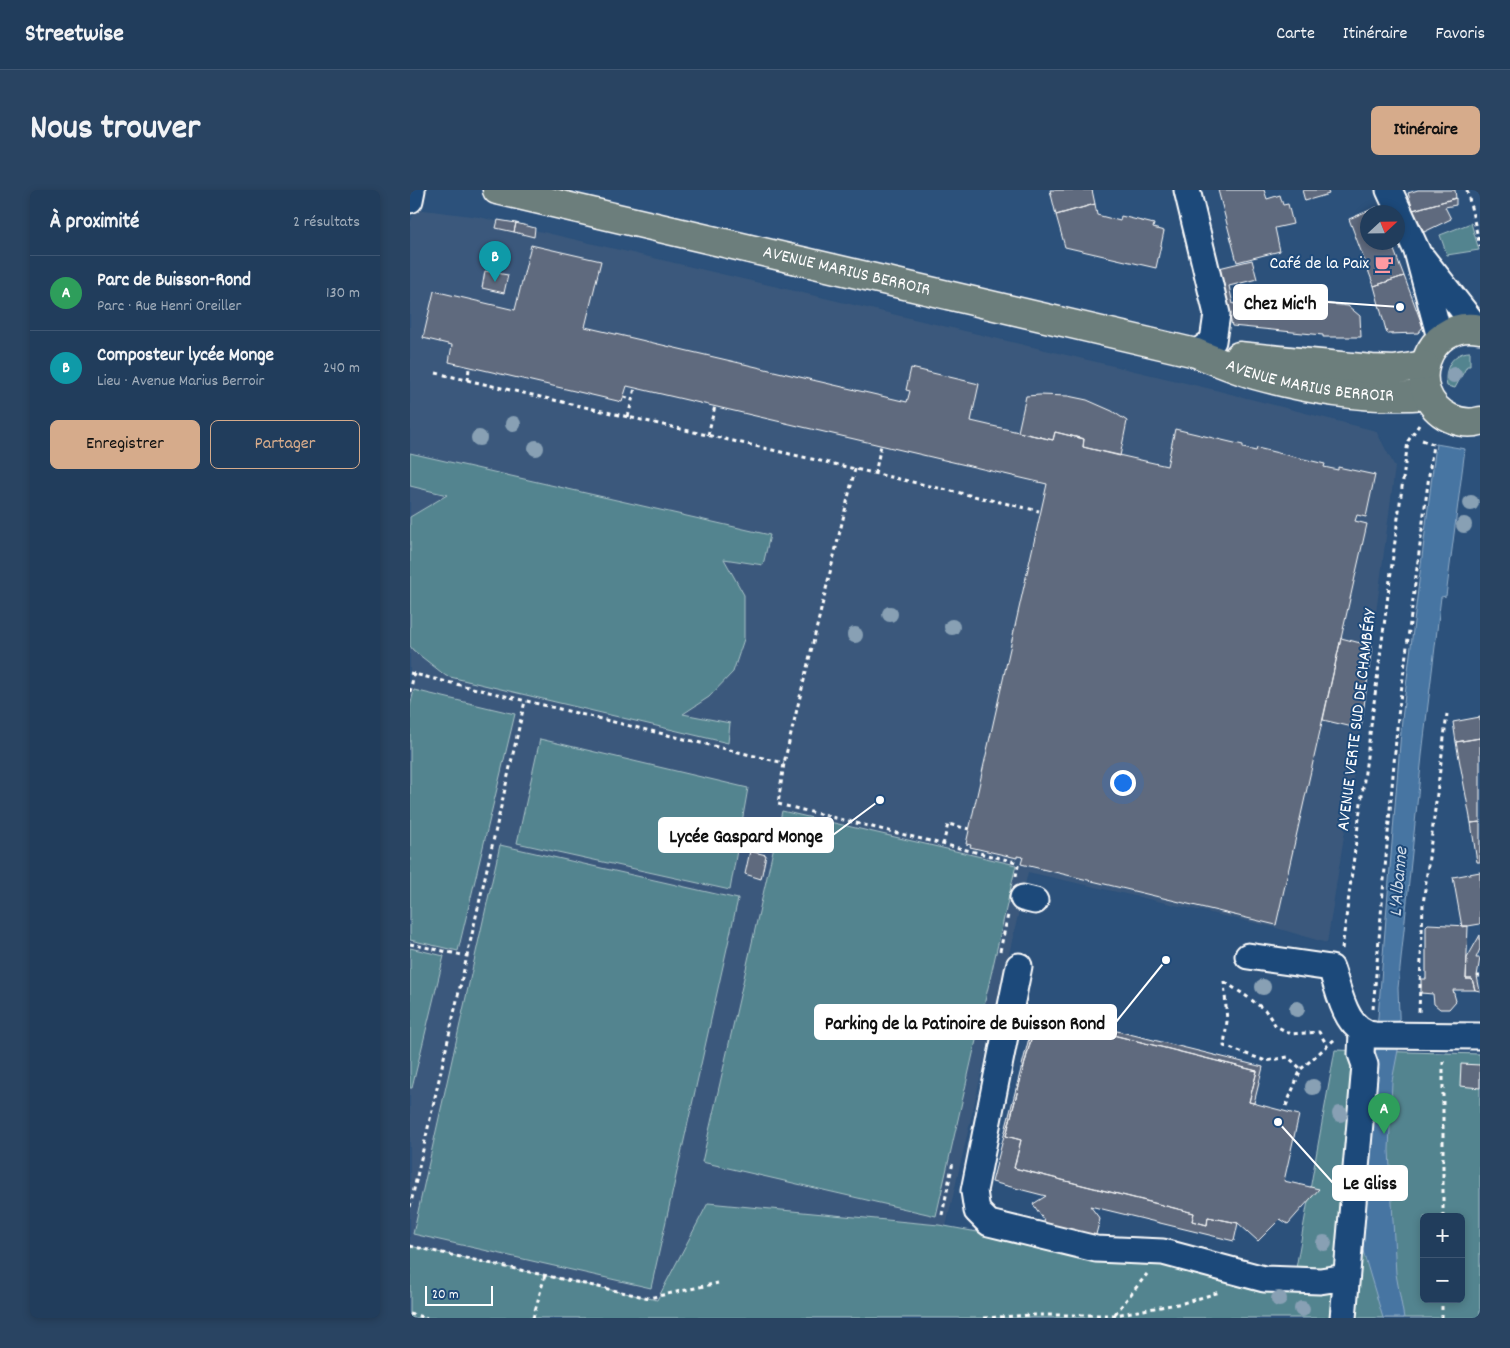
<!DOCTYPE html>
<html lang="fr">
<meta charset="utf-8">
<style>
body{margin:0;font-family:Dekko,sans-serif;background:#294462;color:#f1f3f6}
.controls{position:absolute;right:15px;bottom:15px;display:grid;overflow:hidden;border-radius:8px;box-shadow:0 2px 8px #0003}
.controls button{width:45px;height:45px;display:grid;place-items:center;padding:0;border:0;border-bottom:1px solid #3e5672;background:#213d5c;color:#f1f3f6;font:25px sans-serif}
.compass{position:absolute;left:950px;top:15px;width:45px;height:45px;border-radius:50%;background:#213d5c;box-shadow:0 2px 8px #0003;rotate:68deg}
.scale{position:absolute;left:15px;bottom:12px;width:68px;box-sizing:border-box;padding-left:5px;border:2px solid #fff;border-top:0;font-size:14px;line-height:18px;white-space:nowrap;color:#fff;-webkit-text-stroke:4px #1f4a7a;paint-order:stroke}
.you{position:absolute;left:712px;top:592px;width:18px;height:18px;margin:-12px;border:4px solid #fff;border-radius:50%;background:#1a73e8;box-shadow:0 0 0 8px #1a73e833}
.badge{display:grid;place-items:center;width:32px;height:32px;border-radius:50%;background:#d6ab8b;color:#fff;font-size:16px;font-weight:700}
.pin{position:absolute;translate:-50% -41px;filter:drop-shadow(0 1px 2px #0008)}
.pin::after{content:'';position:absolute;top:26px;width:18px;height:15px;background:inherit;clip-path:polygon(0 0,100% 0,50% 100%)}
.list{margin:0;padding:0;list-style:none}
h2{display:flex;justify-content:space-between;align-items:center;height:65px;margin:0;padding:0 20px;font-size:21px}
h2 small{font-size:16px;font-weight:400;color:#a2aebb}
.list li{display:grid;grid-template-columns:32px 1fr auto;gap:15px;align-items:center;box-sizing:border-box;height:75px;padding:0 20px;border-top:1px solid #3e5672}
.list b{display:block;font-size:19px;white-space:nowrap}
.list p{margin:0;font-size:16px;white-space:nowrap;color:#a2aebb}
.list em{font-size:16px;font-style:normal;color:#a2aebb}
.actions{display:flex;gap:10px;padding:15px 20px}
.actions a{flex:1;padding:11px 0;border:1px solid #d6ab8b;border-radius:8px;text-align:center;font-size:18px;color:#d6ab8b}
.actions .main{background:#d6ab8b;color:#111}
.map{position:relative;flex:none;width:1070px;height:1128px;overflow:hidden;border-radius:8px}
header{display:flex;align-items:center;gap:30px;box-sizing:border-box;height:70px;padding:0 25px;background:#213d5c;border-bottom:1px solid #3e5672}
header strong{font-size:24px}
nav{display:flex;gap:28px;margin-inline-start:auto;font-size:18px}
.intro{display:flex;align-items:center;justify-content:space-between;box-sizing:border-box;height:120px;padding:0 30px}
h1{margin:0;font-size:35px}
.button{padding:12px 22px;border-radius:8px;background:#d6ab8b;color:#111;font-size:18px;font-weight:700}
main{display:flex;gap:30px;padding:0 30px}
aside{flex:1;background:#213d5c;border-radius:8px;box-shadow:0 2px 8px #0003}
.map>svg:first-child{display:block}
.built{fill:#3b597c}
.green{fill:#53848f;stroke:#a9c2c7;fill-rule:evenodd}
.water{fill:#4674a2;stroke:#90acc7}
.building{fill:#5f6b7e;stroke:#fff}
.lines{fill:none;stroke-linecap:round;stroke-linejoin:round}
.minor-casing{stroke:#fff;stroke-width:29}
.major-casing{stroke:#fff;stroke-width:31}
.path{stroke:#fff;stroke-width:3;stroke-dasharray:4 4;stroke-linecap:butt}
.minor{stroke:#1f4a7a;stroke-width:25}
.major{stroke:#6c7e7c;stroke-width:28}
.tree{fill:#88a0b4}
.labels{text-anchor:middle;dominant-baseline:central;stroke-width:4;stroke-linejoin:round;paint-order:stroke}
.poi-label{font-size:18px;fill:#fff;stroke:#1f4a7a;text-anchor:end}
.street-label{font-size:18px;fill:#fff;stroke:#1f4a7a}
.water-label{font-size:19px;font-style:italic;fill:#d1dce8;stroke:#1f4a7a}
.leader{fill:none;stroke:#fff;stroke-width:2}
.callout-dot{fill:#fff;stroke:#1f4a7a;stroke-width:2}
.callout{fill:#fff;stroke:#fff;stroke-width:2}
.callout-label{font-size:19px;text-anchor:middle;font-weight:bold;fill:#111}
</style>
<header>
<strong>Streetwise</strong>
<nav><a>Carte</a><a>Itinéraire</a><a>Favoris</a></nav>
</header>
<div class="intro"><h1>Nous trouver</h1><a class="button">Itinéraire</a></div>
<main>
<aside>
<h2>À proximité<small>2 résultats</small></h2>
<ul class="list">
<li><span class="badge" style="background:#2e9e5b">A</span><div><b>Parc de Buisson-Rond</b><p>Parc · Rue Henri Oreiller</p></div><em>130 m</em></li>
<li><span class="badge" style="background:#0f9aa8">B</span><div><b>Composteur lycée Monge</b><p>Lieu · Avenue Marius Berroir</p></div><em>240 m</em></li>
</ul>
<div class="actions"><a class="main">Enregistrer</a><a>Partager</a></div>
</aside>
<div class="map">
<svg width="1070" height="1128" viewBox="0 0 1070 1128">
<rect width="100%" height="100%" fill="#2c517b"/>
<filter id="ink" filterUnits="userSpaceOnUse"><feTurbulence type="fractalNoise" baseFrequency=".02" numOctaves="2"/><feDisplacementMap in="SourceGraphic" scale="10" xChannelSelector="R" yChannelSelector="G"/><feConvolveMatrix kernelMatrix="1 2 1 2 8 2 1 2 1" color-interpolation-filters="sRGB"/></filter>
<g filter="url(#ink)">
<path class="built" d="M6 19 69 27 801 199 966 241 985 277 951 539 917 753 863 737 618 682 536 1036 475 1053 327 1128H0V33Z"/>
<path class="green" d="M1061 33 1069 60 1037 65 1030 45Z
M1060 162V176H1057L1045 198 1037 196C1033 180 1042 162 1060 162Z
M0 263 360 345 353 375 314 369 334 405V449L323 482 299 507 273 524 320 533 318 553 36 486 3 460 0 456V327L37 305 0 296Z
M4 500 105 524 48 761 0 750V517Z
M130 549 338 598 320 700 107 653Z
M372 621 606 675 526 1026 292 972Z
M90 655 328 709 241 1098 3 1044Z
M0 758 34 766 2 898H0Z
M925 860 1070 864V1128H0V1056L247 1110 298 1013 529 1035 737 1073 886 1078ZM1014 1027H1051V1109H1014Z"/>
<path class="water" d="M1026 254 1055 259 1036 406 1031 407 1013 556 988 798 990 850 982 891 979 960 986 1084 994 1128H973L950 1051 992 529Z"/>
<path class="building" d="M640 0H682L685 14 646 25Z
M808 0H854L857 9 870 5 873 15 878 14 883 34 865 38 870 61 827 72Z
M892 0H917L919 4 895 11Z
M1008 0H1045L1046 8 1003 20 998 3Z
M1046 8V15L1035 17 1041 29 1014 42 1003 20Z
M685 14 687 25 710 31 711 26 744 34 743 38 754 41 746 78 655 57 646 25Z
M967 17 969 22H958V52H981L994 86 964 96 939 29Z
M88 30 106 33 104 42 86 38Z
M106 33 125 38 124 47 104 42Z
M121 55 191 71 175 137 497 212 500 201 496 200 501 178 569 194 561 231 643 250 645 242 674 249 673 257 757 276 765 239 833 255V258L846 261 847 258 915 274 914 277 928 280V277L965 285 956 327 947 325 945 331 957 334 866 735 611 674 613 667 607 666V668L560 657 561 655 556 654 637 294 217 196 212 212 39 172 42 155 13 148 24 101 105 120Z
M842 70 847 89 819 96 823 114 831 111 832 114 852 108V106L938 116 950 126 951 147H913V145L822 136 809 78Z
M75 81 98 85 94 103 72 98Z
M994 86 1013 137 1008 143 977 144 964 96Z
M630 205 658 206 677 210 702 221 717 231 710 266 673 257 674 249 645 242 643 250 608 242 616 206Z
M931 448 962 456 951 539 913 530Z
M1070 527V548L1046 552 1043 532Z
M1070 548V632L1061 633 1046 552Z
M1070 632V672H1067L1061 633Z
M340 661 356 665 351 689 335 684Z
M1070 682V734L1052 737 1043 687Z
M1018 734 1058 736 1056 789H1062L1065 800H1043L1046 811 1039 819H1030L1024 814 1023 804 1011 803V789H1016V736Z
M1070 745V759L1066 768H1070L1067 786 1070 801 1065 800 1062 789H1056L1057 768Z
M626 821 853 877 844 913 839 912 847 881 627 826 596 946 611 950 604 978 784 1023 782 1031 797 1035 798 1027 828 1033 824 1051 680 1016 690 1029 683 1056 640 1039 623 1014 636 1006 582 992Z
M627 826 847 881 839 912 889 925 874 991 909 999 878 1034 870 1029 848 1051 828 1033 798 1027 797 1035 782 1031 784 1023 604 978 611 950 596 946Z
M1051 874 1070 875V898L1050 896Z"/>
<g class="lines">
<g class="minor-casing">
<path id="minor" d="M777 0 807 124 803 151 786 163
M979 0 1007 61 1030 148
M0 10 2 0
M1013 69 1067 138
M613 708 625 711
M838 766 921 778C930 803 935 842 965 845L1070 846
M609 776 564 1001 567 1021 579 1033 686 1059 753 1062 854 1089 910 1091 936 1087
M933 1128 955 875 951 864 952 843"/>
</g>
<g class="major-casing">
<g id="major">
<path id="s1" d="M87 0 786 163C806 171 825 179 845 185 899 200 961 210 1017 205"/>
<path d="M1070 139C1016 128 991 204 1040 228 1049 232 1060 234 1070 231"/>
<path d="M829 166 962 179 984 180 1014 175"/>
</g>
</g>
<path class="path" d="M1057 0 1070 56
M26 183 629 321
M58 191 59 177
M214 207 222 209
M218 227 225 198
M298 245 305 216
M445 279 374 573 368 614 606 672 608 676 606 686
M465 284 471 255
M0 483 374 573
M0 502 4 484
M533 655 538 634 559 639
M0 754 57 766
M932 759 998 251 1009 235
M590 761 598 725
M1067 786H1070
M814 791 817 831 814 856 856 871 878 867 891 879
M815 792 836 806 855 820 866 836 881 844 909 842 917 855
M963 819 988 526 1023 254 1012 250
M1009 822 1013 715 1037 524
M876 916 891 879 925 849
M0 1017 115 511
M532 1025 543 972
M1033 1027V868
M0 1056 239 1108 308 1093
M0 1124 17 1128
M705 1124 737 1084
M123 1128 135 1085
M574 1128 620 1125H705L773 1113 810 1102
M1032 1128V1109"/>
<use href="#minor" class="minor"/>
<use href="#major" class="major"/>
</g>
<g class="tree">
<circle cx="1044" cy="185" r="8"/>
<circle cx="103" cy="234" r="8"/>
<circle cx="69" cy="248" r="8"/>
<circle cx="126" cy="258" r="8"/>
<circle cx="1061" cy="313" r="8"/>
<circle cx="1054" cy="335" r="8"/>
<circle cx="480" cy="424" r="8"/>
<circle cx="542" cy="437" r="8"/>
<circle cx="445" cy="445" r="8"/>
<circle cx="853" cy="797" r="8"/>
<circle cx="887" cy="819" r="8"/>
<circle cx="903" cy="897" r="8"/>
<circle cx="930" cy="924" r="8"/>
<circle cx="914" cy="1053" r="8"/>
<circle cx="869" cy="1109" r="8"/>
<circle cx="892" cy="1119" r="8"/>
</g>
</g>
<defs>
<g id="cafe-bare" transform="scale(1.5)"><path d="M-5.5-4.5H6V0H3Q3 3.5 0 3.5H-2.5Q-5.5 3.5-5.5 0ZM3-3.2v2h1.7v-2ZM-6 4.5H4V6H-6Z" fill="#ff9aa2" stroke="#1f4a7a" stroke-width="2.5" paint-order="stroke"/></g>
</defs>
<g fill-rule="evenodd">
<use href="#cafe-bare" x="974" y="74"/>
</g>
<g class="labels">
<g class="poi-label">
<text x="959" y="74">Café de la Paix</text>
</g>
<g class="street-label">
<text stroke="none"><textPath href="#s1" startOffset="359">AVENUE MARIUS BERROIR</textPath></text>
<text stroke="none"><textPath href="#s1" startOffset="836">AVENUE MARIUS BERROIR</textPath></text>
<text transform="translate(948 530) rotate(-83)">AVENUE VERTE SUD DE CHAMBÉRY</text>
</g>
<g class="water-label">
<text transform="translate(990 692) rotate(-85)">L'Albanne</text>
</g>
</g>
<path class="leader" d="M990 117L917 112M470 610L423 645M756 770L706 832M868 932L923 993"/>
<g class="callout-dot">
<circle cx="990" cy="117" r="5"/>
<circle cx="470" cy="610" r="5"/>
<circle cx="756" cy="770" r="5"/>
<circle cx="868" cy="932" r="5"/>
</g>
<g class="callout">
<rect x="824" y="95" width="93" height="34" rx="5"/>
<rect x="249" y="628" width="174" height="34" rx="5"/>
<rect x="405" y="815" width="301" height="34" rx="5"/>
<rect x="923" y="976" width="74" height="34" rx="5"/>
</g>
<g class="callout-label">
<text x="870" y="119">Chez Mic'h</text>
<text x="336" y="652">Lycée Gaspard Monge</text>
<text x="555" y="839">Parking de la Patinoire de Buisson Rond</text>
<text x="960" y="999">Le Gliss</text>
</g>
</svg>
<div class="controls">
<button>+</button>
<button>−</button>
</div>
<svg class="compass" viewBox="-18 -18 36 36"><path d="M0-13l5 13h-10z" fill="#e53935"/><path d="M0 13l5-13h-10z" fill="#a2aebb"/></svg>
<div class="scale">20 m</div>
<div class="you"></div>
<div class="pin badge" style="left:974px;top:944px;background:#2e9e5b">A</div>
<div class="pin badge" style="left:85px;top:92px;background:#0f9aa8">B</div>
</div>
</main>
